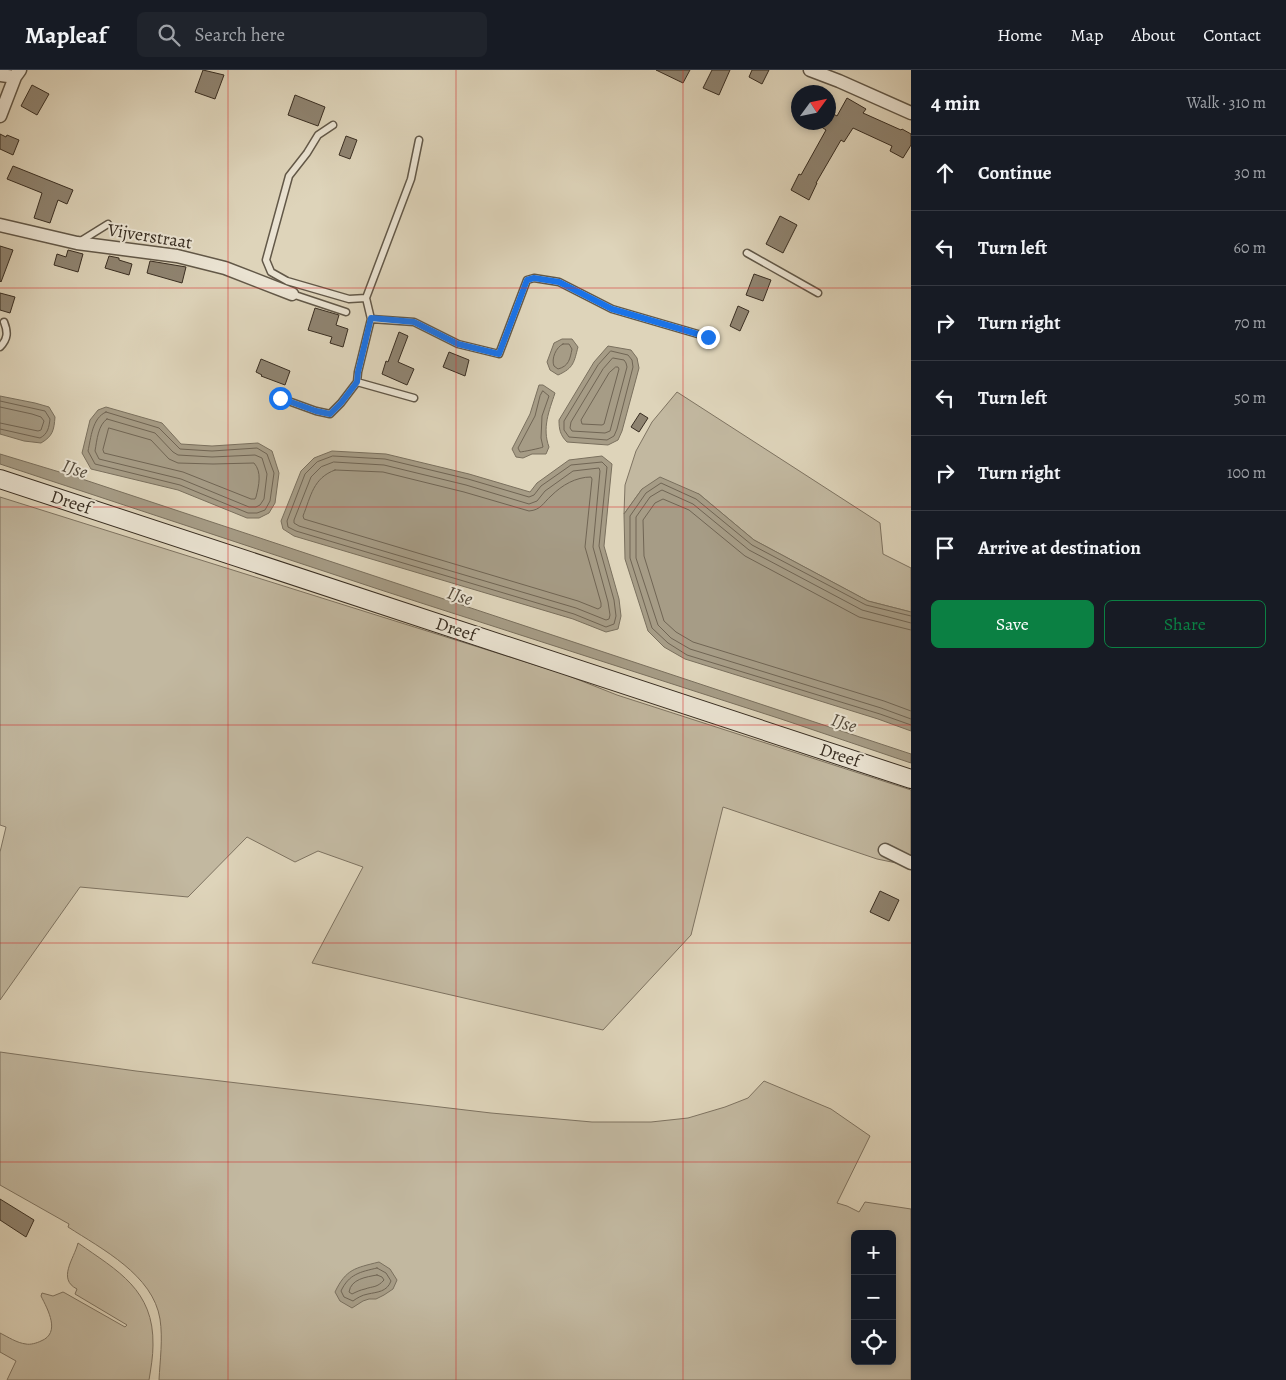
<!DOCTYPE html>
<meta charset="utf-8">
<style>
body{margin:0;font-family:Alegreya,serif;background:#20242c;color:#f1f3f6}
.controls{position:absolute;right:15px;bottom:15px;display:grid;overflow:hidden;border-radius:8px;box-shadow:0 2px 8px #0003}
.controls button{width:45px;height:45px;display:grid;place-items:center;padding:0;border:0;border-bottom:1px solid #363941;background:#171b24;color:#f1f3f6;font:25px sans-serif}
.compass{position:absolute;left:791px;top:15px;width:45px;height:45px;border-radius:50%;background:#171b24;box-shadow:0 2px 8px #0003;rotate:57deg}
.stop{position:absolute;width:15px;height:15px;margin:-11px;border:4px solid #1a73e8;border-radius:50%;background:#fff}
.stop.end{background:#1a73e8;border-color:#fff;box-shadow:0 1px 5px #0008}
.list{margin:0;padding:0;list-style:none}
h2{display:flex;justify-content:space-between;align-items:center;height:65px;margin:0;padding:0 20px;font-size:21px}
h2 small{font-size:16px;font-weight:400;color:#9ea1a6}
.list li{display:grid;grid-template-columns:32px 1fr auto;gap:15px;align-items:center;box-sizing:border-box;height:75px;padding:0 20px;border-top:1px solid #363941}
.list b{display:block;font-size:19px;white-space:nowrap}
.list em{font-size:16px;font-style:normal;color:#9ea1a6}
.actions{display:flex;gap:10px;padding:15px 20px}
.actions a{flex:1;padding:11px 0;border:1px solid #0b8043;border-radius:8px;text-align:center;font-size:18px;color:#0b8043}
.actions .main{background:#0b8043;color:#fff}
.icon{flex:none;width:28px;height:28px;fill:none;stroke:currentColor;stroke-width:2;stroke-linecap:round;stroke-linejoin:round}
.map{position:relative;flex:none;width:911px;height:1310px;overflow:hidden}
header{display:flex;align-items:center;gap:30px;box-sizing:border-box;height:70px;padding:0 25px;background:#171b24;border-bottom:1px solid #363941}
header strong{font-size:24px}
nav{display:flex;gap:28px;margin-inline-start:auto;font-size:18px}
.search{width:350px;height:45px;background:#20242c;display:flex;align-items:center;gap:12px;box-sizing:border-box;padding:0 18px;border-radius:8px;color:#9ea1a6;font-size:19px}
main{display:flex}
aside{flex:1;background:#171b24}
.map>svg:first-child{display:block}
.green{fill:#c2b8a0;stroke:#7e7361;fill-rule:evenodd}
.water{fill:#a69c86;stroke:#7a705e}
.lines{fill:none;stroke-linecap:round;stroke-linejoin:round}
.shore{stroke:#706554;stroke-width:1}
.building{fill:#8f8471;stroke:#392e22}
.service-casing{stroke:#625848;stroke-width:9}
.minor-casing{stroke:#625848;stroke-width:15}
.secondary-casing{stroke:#392e22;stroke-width:20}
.service{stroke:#eae3d2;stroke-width:6}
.minor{stroke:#eae3d2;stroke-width:12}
.secondary{stroke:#eae3d2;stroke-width:18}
.route{stroke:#1a73e8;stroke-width:6}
.grid{fill:none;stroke:#d62828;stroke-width:1;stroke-opacity:0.55}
.labels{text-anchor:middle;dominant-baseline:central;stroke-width:4;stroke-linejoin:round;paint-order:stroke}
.street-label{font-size:18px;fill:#392e22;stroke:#eae3d2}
.water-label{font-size:19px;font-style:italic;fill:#544a3b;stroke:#eae3d2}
</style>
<header>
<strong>Mapleaf</strong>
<div class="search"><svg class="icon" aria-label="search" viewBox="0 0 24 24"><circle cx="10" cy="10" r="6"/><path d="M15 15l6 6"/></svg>Search here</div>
<nav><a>Home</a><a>Map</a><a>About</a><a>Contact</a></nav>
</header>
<main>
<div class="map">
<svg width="911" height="1310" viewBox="0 0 911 1310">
<rect width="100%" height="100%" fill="#ded4ba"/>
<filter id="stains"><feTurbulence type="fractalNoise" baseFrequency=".004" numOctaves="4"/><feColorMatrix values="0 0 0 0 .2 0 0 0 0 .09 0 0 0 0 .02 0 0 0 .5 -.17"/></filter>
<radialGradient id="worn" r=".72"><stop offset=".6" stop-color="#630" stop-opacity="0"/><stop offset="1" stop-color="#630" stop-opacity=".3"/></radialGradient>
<path class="green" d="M677 322 880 453 883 484 911 498V542L868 531 754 470 699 424 642 419 624 444 625 415 636 381 652 352Z
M0 427 564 604 617 625 911 720V796L877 789 723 737 691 865 603 960 312 893 363 797 318 781 295 792 247 767 188 827 80 817 0 930V782L6 757 0 755Z
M0 982 136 1001 491 1043 592 1052H651L688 1048 725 1037 748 1028 764 1011 831 1039 870 1066 837 1133 847 1136 859 1142 865 1132 911 1139V1310H159C160 1290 163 1269 160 1249 153 1205 102 1179 68 1157L69 1154 0 1115ZM855 1164H892V1291H855Z
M78 1173C118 1201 154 1220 153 1275 153 1286 151 1298 149 1310H7L16 1291 0 1282V1263C8 1267 17 1273 26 1274 30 1275 37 1273 41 1271 61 1263 48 1240 41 1226L42 1223 53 1226 63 1222 65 1223 125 1257 127 1255 75 1224 77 1219C57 1209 74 1189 78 1173Z"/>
<path class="water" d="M562 269H572L578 277C574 292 574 298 558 305L550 300 547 292 554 273Z
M608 276 631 280 637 288 639 298 622 361 618 370 608 375 567 372C560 365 559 359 559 350L594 292Z
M539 315H543L555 323C549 341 542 358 549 377L546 384H532L523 388 516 387 512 379 530 344Z
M0 326 35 333 49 337 55 347C54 360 53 366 41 373L24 371 0 364Z
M106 337 162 353 181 374 212 376 258 373 272 381 279 403 275 433 269 443 259 448H247L178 420 91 399 82 383 90 350 98 340Z
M332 381 386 384 469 404 530 422 537 413 569 390 602 386 612 394 604 476 619 529 621 546 618 559 606 562 573 549 294 466 283 459 281 451 301 401 314 388Z
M0 384 76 407 911 684V693L781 649 384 521 0 394Z
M660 407 699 424 754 470 868 531 911 542V661L878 649 685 589 664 577 648 561 625 489 624 444 642 419Z
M379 1192 390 1199 397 1210 393 1219 384 1225 376 1229H369L363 1231 352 1238 340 1231 335 1222C346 1199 355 1198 379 1192Z"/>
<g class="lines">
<path class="shore" d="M563 274H569L572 279C570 289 569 296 558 299L554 296C551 289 556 277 563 274Z
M611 281 628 285 632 290 633 297 617 359 614 366 607 370 569 367 564 360V351L598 295Z
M613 288 624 290 626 293 627 297 610 361 605 363 572 361 570 358 571 352 603 299Z
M616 297H618L619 299 604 354 602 355 582 354 581 350 609 303Z
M543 321 549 326 542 346 541 368 543 377C542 378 522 382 520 382L518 378 535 346 540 326Z
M0 331 45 341 50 349C49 357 48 364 40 368L0 359
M0 337 32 344 41 347 44 351 41 360 38 361 0 353
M106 342 159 358 180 379 212 381 257 378 267 384 274 403 270 431 265 440 257 443H248L180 415 95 394 88 381C91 368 92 348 106 342Z
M107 349 155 363 173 382 178 385 212 387 255 385 262 388 267 404 264 429 260 435 256 437H249L181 409 99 389 95 381C97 370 98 355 107 349Z
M109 358 151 370 169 389 178 393 213 394 254 393C262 402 259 415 256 427L255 429H251L183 402 104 383 103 380Z
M333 386 385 389 468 409 529 427 534 425 541 416 571 395 602 392 607 397 599 476 614 530 616 546 614 554 606 557 574 544 296 461 288 457 287 451 305 404 317 392Z
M334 392 384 395 466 415 529 434 537 431 545 421 573 401 599 398 600 401 593 477 608 532 610 545 609 549 606 550 576 538 299 456 294 453V450L311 407 321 397Z
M335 400 383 402 464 422 529 441C541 440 543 433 551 426 562 415 576 407 591 407L592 409 585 477 601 533V537L598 539 578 531 304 449 303 446C311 426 313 408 335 400Z
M911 546 866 535 752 475 696 429 661 413 646 423 630 446V488L652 558 668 573 687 585 880 644 911 655
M911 553 862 540 749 480 693 434 662 420 660 421 650 427 636 447V488L658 555 671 568 690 579 881 638 911 649
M911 560 859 547 745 486 689 440 663 429 655 433 643 450 644 486 664 551 676 562 693 572 884 631 911 641
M377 1198 386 1203 391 1211C387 1222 377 1222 368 1224 362 1225 357 1228 353 1231L344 1227 341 1221C349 1204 360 1202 377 1198Z
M377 1205 382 1207 384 1210C377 1218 373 1216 365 1219 360 1220 356 1222 352 1224L349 1222C351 1209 366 1207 377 1205Z"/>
</g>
<path class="building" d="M203 0 224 5 215 29 195 22Z
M656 0H690L683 13Z
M712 0H730L719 25 703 18Z
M752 0H769L762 14 749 7Z
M32 15 49 24 37 45 21 36Z
M295 25 325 37 318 56 288 45Z
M847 28 866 39 863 43 901 60 902 59 911 64V75L903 88 890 81 892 76 853 58 844 72 841 70 816 113H817L809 130 791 120 799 104 801 105 826 60 814 52H828V41L837 46Z
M0 64 6 67 7 65 19 70 13 85 0 79Z
M346 66 357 70 350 89 339 85Z
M13 96 73 120 67 134 58 130 50 153 34 148 42 123 7 109Z
M780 146 797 155 783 183 766 174Z
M0 176 13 180 1 212 0 211Z
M68 180 83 184 78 202 54 195 57 184 66 187Z
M109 186 119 188V190L132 194 129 205 105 198Z
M150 191 186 197 182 213 147 203Z
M754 204 771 210 763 231 746 225Z
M0 223 15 227 10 243 0 240Z
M738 236 749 241 740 261 730 256Z
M315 238 339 245 336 255 348 259 343 277 330 273 332 267 308 260Z
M399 262 408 266 398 292 414 299 407 315 382 304 386 291 388 292Z
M449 282 469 290 465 306 443 297Z
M261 289 290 301 285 315 261 306 262 305 256 302Z
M640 343 648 348 639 362 631 357Z
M880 821 899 830 889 851 870 842Z
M0 1129 34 1150 26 1167 0 1150Z"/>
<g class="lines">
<g class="service-casing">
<path id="service" d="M79 172 108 154
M747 183 818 223
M292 224 346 242
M366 228 411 109 419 70
M371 249 414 252 458 274 499 284 527 210 534 208 559 212 612 239 708 267
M0 277C8 269 8 262 4 252
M357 312 414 328
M280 328 316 341 330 344 341 333 357 312 358 302 371 249 366 228 349 229 287 211 271 202 266 190 289 106 307 83 318 65 333 55"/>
</g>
<g class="minor-casing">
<path id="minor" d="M810 0 839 11 911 43
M0 5 15 7
M0 46 15 7 20 0
M0 155 77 173 177 186 225 198 292 224
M885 780 911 793"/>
</g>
<g class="secondary-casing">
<path id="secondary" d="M0 409 911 709"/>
</g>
<use href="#service" class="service"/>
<use href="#minor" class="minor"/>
<use href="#secondary" class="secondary"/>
</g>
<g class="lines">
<path class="route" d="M280 328 316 341 330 344 341 333 357 312 358 302 371 248 414 252 458 274 499 284 527 210 534 208 559 212 612 239 708 267"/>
</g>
<path class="grid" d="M228 0V1310M456 0V1310M683 0V1310M0 218H911M0 437H911M0 655H911M0 873H911M0 1092H911"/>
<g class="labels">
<g class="street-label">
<text transform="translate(150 166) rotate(9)">Vijverstraat</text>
<text transform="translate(71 432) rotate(18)">Dreef</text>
<text transform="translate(456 559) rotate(18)">Dreef</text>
<text transform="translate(840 685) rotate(18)">Dreef</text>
</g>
<g class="water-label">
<text transform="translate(75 399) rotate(18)">IJse</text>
<text transform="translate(460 526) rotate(18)">IJse</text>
<text transform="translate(844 653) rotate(18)">IJse</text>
</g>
</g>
<rect width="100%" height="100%" filter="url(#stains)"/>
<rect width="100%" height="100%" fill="url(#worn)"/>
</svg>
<div class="controls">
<button>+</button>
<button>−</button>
<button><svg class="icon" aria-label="locate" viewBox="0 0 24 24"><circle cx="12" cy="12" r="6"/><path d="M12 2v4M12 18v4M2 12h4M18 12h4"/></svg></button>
</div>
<svg class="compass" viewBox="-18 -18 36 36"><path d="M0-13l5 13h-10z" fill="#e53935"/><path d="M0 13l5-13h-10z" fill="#9ea1a6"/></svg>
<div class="stop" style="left:280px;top:328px"></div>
<div class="stop end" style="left:708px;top:267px"></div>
</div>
<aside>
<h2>4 min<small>Walk · 310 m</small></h2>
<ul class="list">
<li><svg class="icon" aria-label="ahead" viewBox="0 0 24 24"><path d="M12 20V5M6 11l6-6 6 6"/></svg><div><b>Continue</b></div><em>30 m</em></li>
<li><svg class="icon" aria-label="left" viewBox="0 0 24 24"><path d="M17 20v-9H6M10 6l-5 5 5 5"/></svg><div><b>Turn left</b></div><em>60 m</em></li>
<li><svg class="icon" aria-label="right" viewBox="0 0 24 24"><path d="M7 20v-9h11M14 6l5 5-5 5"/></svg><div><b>Turn right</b></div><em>70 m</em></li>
<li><svg class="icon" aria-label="left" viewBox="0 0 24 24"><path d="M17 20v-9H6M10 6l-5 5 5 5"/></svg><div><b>Turn left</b></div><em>50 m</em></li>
<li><svg class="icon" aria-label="right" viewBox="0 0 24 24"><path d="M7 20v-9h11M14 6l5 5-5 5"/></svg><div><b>Turn right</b></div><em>100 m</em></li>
<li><svg class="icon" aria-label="arrive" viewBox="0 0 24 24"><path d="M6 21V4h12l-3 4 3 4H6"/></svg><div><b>Arrive at destination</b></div></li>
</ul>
<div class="actions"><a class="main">Save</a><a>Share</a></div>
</aside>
</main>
